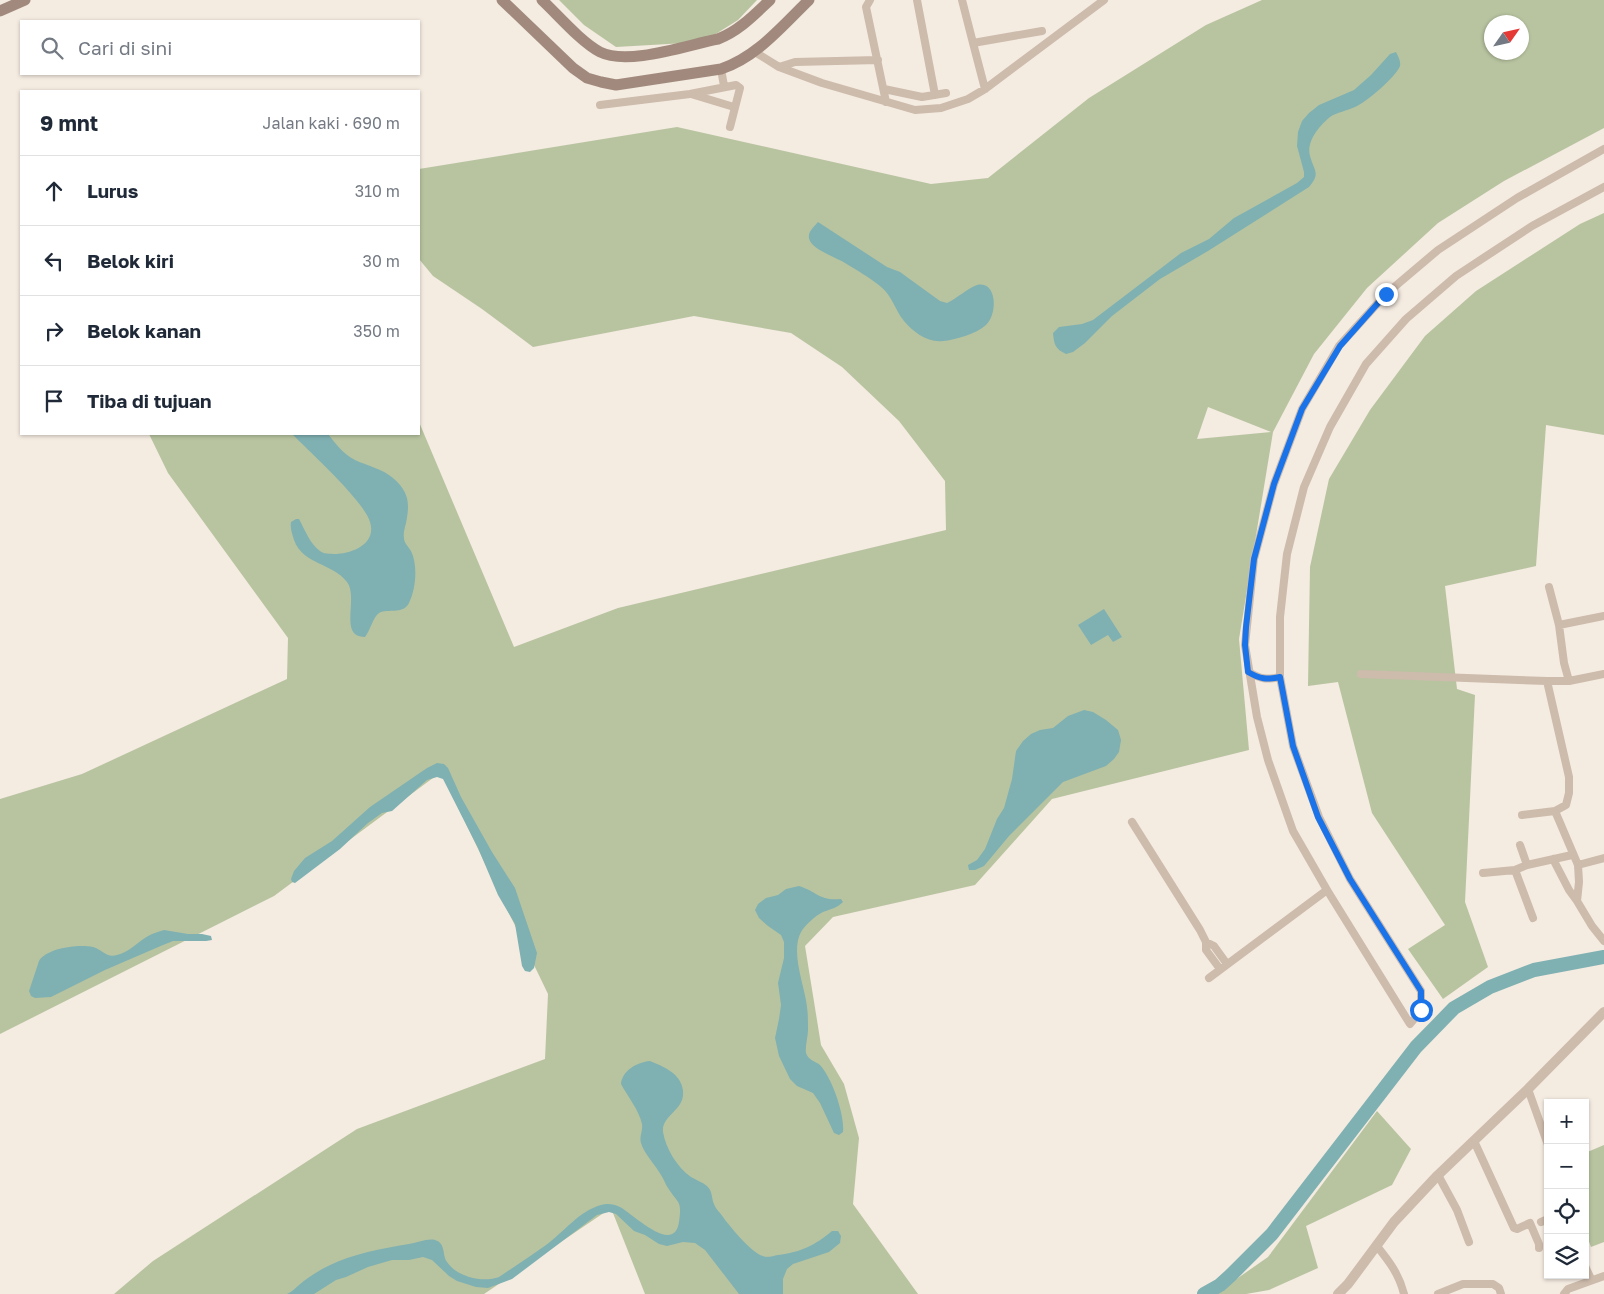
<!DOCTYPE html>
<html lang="id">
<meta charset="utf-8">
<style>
body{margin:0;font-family:"Golos Text",sans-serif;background:#f2f2f3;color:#1f2937}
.controls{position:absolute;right:15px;bottom:15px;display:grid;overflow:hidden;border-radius:0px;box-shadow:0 1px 4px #0004}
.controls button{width:45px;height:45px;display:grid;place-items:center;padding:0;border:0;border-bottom:1px solid #e0e1e3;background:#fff;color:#1f2937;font:25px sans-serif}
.compass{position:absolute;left:1484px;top:15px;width:45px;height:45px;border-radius:50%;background:#fff;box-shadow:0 1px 4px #0004;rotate:56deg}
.stop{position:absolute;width:15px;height:15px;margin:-11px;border:4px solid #1a73e8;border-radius:50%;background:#fff}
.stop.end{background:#1a73e8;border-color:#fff;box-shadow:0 1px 5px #0008}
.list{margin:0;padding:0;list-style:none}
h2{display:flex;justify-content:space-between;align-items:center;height:65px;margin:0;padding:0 20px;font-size:21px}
h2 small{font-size:16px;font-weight:400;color:#747a83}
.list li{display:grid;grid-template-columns:32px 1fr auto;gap:15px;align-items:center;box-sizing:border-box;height:70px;padding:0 20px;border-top:1px solid #e0e1e3}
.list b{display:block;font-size:19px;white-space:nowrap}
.list em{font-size:16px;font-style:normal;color:#747a83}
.icon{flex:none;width:28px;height:28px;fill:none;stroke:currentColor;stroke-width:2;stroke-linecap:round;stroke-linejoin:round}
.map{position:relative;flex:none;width:1604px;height:1294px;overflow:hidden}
.search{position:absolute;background:#fff;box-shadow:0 1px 4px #0004;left:20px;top:20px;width:400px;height:55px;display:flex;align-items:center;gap:12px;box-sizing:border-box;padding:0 18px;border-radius:0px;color:#747a83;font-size:19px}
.panel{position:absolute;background:#fff;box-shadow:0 1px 4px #0004;left:20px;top:90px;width:400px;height:345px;border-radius:0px}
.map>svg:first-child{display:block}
.green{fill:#b8c4a0;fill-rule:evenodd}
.water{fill:#7fb0b2}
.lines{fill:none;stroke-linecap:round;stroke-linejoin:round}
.river{stroke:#7fb0b2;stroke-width:14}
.minor{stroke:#cdbbac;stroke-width:8}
.tertiary{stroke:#cdbbac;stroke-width:10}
.secondary{stroke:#a18a7d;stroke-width:11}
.route{stroke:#1a73e8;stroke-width:6}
</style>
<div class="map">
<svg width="1604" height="1294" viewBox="0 0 1604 1294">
<rect width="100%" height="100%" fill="#f4ebe1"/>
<path class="green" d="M559 0H757L738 20 703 42 616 47 584 25Z
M1262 0H1604V128L1504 181 1438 223 1367 288 1314 354 1273 432 1239 639 1249 750 1052 799 975 885 833 917 805 946 821 1045 844 1084 859 1138 853 1204 918 1294H645L611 1208 484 1294H114L153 1261 357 1129 545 1059 548 994 441 772 274 896 0 1034V799L82 774 287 679 288 638 168 473 149 434H419V422L514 647 618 608 946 530 945 481 899 421 842 367 791 333 694 316 533 347 482 309 433 276 419 259V169L677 127 931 184 988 178 1089 98 1206 25ZM1492 22H1522V52H1492ZM1208 407 1271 432 1197 439Z
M1604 213V435L1546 425 1536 566 1445 586 1457 689 1475 695 1465 902 1488 967 1443 999 1408 949 1445 925 1372 813 1338 682 1308 686 1310 567 1329 479 1370 410 1425 336 1476 291 1580 224Z
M1377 1111 1411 1149 1392 1185 1306 1226 1318 1268 1269 1290 1246 1294H1215L1268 1257Z
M1604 1145V1242L1591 1247 1585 1231V1153Z"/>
<path class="water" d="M1396 52C1398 56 1401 61 1400 66 1396 77 1365 103 1355 107 1347 111 1337 112 1330 117 1319 126 1306 142 1310 156 1314 171 1321 173 1309 187L1208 251 1160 279 1112 316 1085 343 1073 352 1066 354C1055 349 1054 344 1053 333L1059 327 1082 324 1093 320 1181 253 1209 239 1234 218 1297 183 1304 177V172L1297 146 1298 132 1302 121 1309 113 1319 105 1354 90 1371 75 1390 54Z
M818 222 887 267 900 272 940 301 947 303C956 299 968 288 977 285 997 280 998 314 986 325 976 334 955 340 943 341 928 343 913 332 904 321 895 310 892 295 880 286 870 278 857 270 845 263 837 258 814 250 810 241 806 233 813 228 818 222Z
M292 434H328C336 444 343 454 355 460 368 466 383 469 393 478 409 492 410 503 406 523 405 527 403 533 404 538 404 543 408 546 411 551 418 565 416 589 409 603 403 614 391 609 381 612 373 615 371 630 365 637 338 637 359 598 347 582 333 563 303 565 294 540 292 533 290 529 291 522L296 519H299C305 530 310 544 320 551 325 555 329 553 334 554 352 554 377 544 370 522 364 501 310 452 292 434Z
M1104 609 1122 637 1113 642 1108 635 1091 645 1078 625Z
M1084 710 1093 712 1106 720 1118 730 1121 740 1119 752 1114 759 1106 766 1063 782 1009 836 984 866 975 870H969L968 865 977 860 985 849 997 819 1004 808 1012 779 1016 751 1023 741 1031 734 1040 730 1053 728 1068 716Z
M437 763 444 764 448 768 461 797 492 852 515 888 537 953 534 968 530 972 525 971 522 966 515 924 498 895 478 848 443 779 437 777 427 780 392 811 382 813 368 823 340 849 295 883 292 882 291 879 294 871 305 858 332 841 370 807 427 768Z
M799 886C818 892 819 901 841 899L843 902C837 908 831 909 823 912 815 916 805 925 801 932 790 953 805 986 807 1007 808 1014 808 1022 808 1030 808 1037 805 1046 806 1053 808 1060 815 1061 820 1065 832 1078 845 1115 843 1132L839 1135 834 1133 820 1103 813 1093 797 1086 790 1079 779 1056 775 1038 779 1019 781 1005 778 983 784 958V942L781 935 768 926 759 918 755 910 758 904 766 898 778 895 786 889Z
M164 930 188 934H202L211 936 212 940 206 941H173L163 945 105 970 51 997 35 998 31 996 29 991 39 961C47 948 78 944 93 947 103 950 106 958 117 955 130 952 138 941 150 935 154 933 160 931 164 930Z
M650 1061C662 1066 678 1072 682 1086 689 1110 661 1114 663 1132 666 1149 677 1167 691 1177 696 1180 702 1182 707 1186 713 1192 711 1197 714 1204 715 1207 718 1211 720 1213 727 1223 751 1253 763 1256 767 1258 773 1256 778 1255 801 1252 814 1246 832 1231H838L841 1236 840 1243 829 1252 793 1264 787 1269 783 1279V1294H739L705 1250 695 1243 683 1242 667 1246 659 1244 645 1235 634 1231 616 1214 609 1212 597 1215 512 1279 488 1288 476 1287 457 1281 449 1276 432 1260 423 1257 409 1260H392L368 1267 346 1277 336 1280 314 1294H287C292 1292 295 1288 299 1285 307 1278 318 1271 328 1266 355 1253 380 1249 409 1244 416 1243 428 1238 435 1240 446 1243 442 1255 447 1262 457 1277 483 1283 499 1277 515 1266 531 1256 546 1245 564 1232 579 1211 601 1205 607 1203 614 1204 620 1207 632 1213 674 1256 679 1222 682 1200 679 1205 668 1188 665 1184 664 1179 661 1175 655 1164 644 1154 641 1143 639 1137 643 1131 642 1124 639 1110 628 1097 621 1084 622 1071 637 1062 650 1061Z"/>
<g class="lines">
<path class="river" d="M1204 1294 1220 1285 1231 1275 1272 1234 1416 1047 1454 1008 1490 987 1534 970 1604 957"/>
<path class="minor" d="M870 0 866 7 886 102
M917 0 935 95
M962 0 973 43 1042 31
M973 43 985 89
M755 52 779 67 822 83 915 110 941 108 968 99 985 89 1104 0
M779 67 795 62 878 60
M721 69 724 86
M884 89 922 97 946 93
M691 94 734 107
M600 105 690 94 736 85 740 88 730 127
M1604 149 1517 198 1438 250 1386 294 1339 346 1302 409 1274 484 1254 559 1245 645 1257 717 1268 760 1293 831 1327 890 1410 1024 1421 1011V991L1350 879 1319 817 1293 746 1280 677V617L1287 554 1304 487 1330 427 1366 364 1406 319 1456 276 1532 226 1604 187
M1549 587 1559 625 1564 663 1569 681
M1559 625 1604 616
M1249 672C1260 679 1267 680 1280 677
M1361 674 1547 681H1569L1604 674
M1555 811 1578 865 1579 882 1577 901 1592 926 1604 941
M1522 815 1555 811 1566 805 1569 793V777L1547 681
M1132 822 1200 930 1206 942V950L1220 969
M1520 845 1527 865
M1553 859 1569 890 1577 901
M1578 865 1604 858
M1515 870 1533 918
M1483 873 1515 870 1527 865 1572 855
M1206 942 1214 946 1227 964
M1209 978 1327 890
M1528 1089 1548 1145
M1474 1141 1514 1228 1517 1229 1530 1223 1539 1244V1248
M1438 1175 1457 1210 1469 1242
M1541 1222 1548 1219
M1376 1245C1389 1261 1399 1274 1404 1294
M1585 1266 1591 1279
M1438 1294 1463 1284H1493L1499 1288 1501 1294
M1564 1294 1568 1289 1604 1276"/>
<path class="tertiary" d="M1338 1294 1348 1284 1394 1222 1438 1175 1528 1089 1604 1012"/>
<path class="secondary" d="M502 0 573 68 587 78 601 82 616 85 721 69C757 57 782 26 809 0
M542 0C558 15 581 42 600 52 628 66 687 45 718 39 739 31 754 15 770 0
M0 11 25 0"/>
</g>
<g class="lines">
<path class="route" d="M1386 294 1340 346 1302 409 1274 484 1254 559 1246 627 1245 645 1248 672C1260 679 1267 680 1280 677L1293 746 1318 817 1350 879 1421 991V1010"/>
</g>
</svg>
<div class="controls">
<button>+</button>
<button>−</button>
<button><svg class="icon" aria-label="locate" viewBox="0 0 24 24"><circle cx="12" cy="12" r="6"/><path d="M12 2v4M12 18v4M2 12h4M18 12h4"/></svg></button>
<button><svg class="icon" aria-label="layers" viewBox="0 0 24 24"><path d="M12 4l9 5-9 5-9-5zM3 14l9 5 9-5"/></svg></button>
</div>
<svg class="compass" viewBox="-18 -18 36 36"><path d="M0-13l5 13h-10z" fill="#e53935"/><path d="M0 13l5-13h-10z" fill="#747a83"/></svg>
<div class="stop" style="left:1421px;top:1010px"></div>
<div class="stop end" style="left:1386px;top:294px"></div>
<div class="search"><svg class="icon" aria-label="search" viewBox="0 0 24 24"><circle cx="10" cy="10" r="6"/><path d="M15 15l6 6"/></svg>Cari di sini</div>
<section class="panel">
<h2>9 mnt<small>Jalan kaki · 690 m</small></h2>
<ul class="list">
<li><svg class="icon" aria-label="ahead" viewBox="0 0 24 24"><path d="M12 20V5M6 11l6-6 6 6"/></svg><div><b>Lurus</b></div><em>310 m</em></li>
<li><svg class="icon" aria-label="left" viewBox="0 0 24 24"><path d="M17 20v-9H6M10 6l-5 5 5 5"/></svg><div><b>Belok kiri</b></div><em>30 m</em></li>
<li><svg class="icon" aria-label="right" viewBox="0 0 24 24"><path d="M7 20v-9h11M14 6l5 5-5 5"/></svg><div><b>Belok kanan</b></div><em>350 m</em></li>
<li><svg class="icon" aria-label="arrive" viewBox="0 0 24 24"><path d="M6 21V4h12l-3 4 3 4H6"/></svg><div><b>Tiba di tujuan</b></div></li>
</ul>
</section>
</div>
